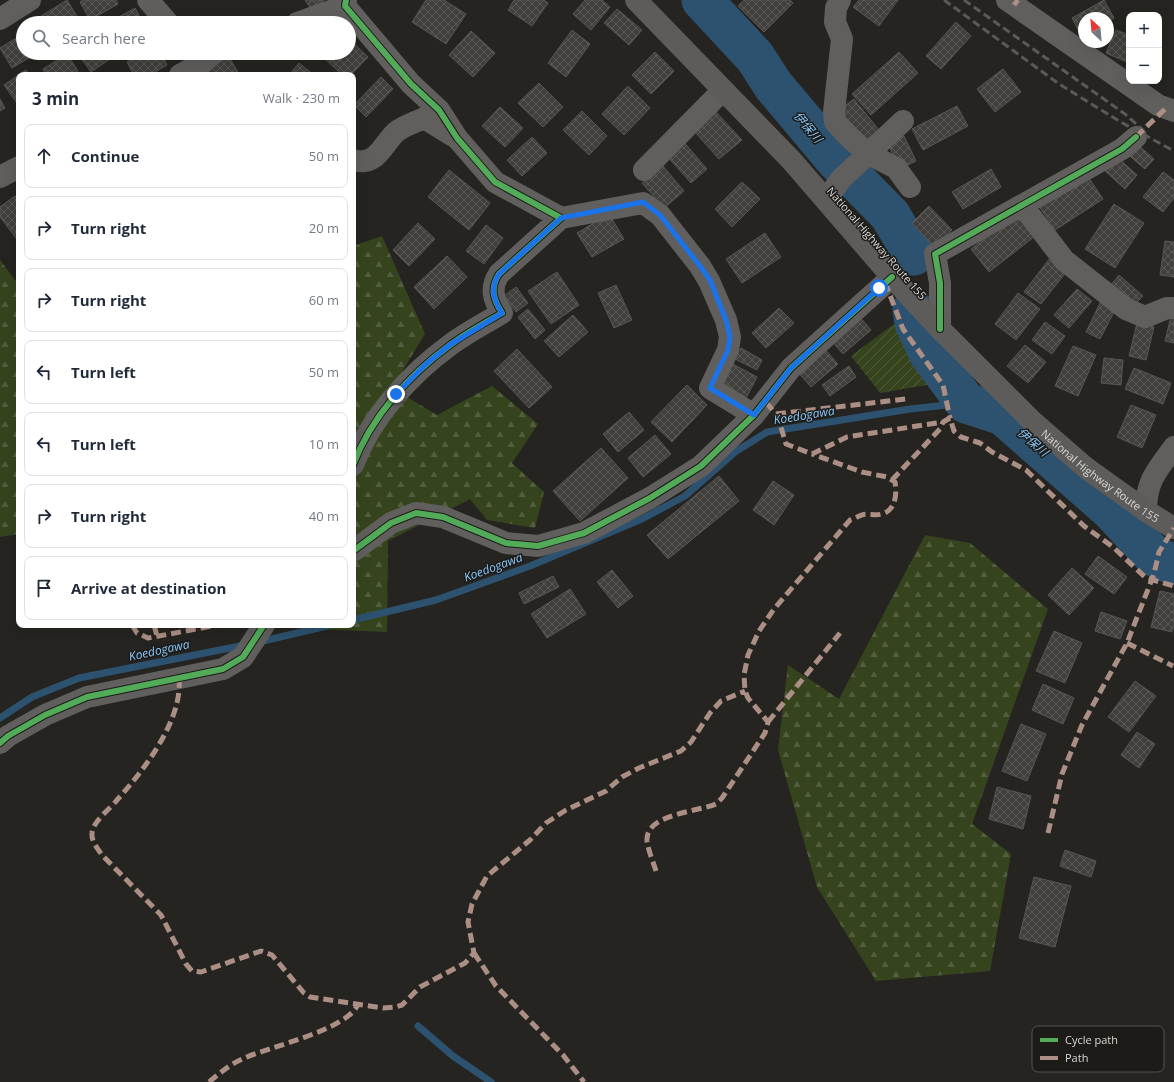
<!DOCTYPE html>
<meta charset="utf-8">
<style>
body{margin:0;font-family:"Open Sans","Noto Sans JP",sans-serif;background:#f6f6f7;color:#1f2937}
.controls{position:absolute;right:12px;top:12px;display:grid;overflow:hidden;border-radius:8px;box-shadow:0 4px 16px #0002}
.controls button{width:36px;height:36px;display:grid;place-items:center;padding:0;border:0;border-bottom:1px solid #e0e1e3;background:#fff;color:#1f2937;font:20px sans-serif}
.compass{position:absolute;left:1078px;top:12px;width:36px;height:36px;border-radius:50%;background:#fff;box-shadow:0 4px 16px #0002;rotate:334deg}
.stop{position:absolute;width:12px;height:12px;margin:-9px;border:3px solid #1a73e8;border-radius:50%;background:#fff}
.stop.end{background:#1a73e8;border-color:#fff;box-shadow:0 1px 4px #0008}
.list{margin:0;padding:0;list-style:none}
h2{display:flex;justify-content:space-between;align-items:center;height:52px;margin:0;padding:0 16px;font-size:17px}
h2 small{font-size:13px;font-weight:400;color:#747a83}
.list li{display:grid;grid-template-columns:26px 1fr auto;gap:12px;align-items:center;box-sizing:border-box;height:64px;margin:0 8px 8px;padding:0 8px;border:1px solid #e0e1e3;border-radius:8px}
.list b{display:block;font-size:15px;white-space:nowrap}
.list em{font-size:13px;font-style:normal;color:#747a83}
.icon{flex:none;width:22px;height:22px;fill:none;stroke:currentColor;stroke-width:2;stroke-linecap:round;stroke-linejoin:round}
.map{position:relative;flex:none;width:1174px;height:1082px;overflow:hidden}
.search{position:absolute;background:#fff;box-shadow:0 4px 16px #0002;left:16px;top:16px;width:340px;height:44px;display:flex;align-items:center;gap:10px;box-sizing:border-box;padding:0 14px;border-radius:22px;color:#747a83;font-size:15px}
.panel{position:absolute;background:#fff;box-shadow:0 4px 16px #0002;left:16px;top:72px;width:340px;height:556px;border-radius:8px}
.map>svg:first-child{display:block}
.forest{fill:url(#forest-firs)}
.garden{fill:url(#garden-furrows)}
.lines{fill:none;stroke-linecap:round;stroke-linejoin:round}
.stream{stroke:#2c526f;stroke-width:7}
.river{stroke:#2c526f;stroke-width:41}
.building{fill:url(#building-cross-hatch);stroke:#565654}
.street{stroke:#605f5e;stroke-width:22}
.highway{stroke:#5d5c5b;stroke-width:22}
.rail{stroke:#5b5a58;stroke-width:3;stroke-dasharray:8 4;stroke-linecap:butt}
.quiet{stroke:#ac8f84;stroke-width:5;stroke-dasharray:10 5;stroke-linecap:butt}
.cycleway-casing{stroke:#1d1b17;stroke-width:8}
.cycleway{stroke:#51ab58;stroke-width:6}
.route{stroke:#1a73e8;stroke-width:5}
.labels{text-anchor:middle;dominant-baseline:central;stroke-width:3;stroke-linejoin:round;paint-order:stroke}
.street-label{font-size:11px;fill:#d8d7d4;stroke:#1d1b17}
.water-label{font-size:12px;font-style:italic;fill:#87c8fe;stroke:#1d1b17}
.key{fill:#1d1b17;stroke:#555350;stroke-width:1}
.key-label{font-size:11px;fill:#d8d7d4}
</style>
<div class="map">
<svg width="1174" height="1082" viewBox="0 0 1174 1082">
<defs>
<pattern id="forest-firs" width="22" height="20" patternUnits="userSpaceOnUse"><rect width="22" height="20" fill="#36441e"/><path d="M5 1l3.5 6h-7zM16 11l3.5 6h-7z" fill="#525e3e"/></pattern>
<pattern id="garden-furrows" width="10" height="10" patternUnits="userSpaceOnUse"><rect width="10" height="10" fill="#36441e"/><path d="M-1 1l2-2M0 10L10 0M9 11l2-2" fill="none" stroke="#525e3e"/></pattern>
<pattern id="building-cross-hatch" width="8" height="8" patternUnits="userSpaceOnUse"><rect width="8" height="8" fill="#403f3c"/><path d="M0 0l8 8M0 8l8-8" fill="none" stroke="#5b5a57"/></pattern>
</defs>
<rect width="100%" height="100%" fill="#252421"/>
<path class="forest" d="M382 236 425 334 392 388 437 415 492 386 538 424 512 463 544 492 535 528 487 520 470 499 388 541 387 632 289 628V625H353V246Z
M0 260 19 285V534L0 537Z
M925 535 970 543 1048 609 972 824 1011 854 990 971 876 981 817 887 778 750 788 665 839 699Z"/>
<path class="garden" d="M894 324 938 383 880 393 851 356Z"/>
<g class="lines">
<path class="stream" d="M353 620 436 600 530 566 642 519 685 496 735 452 767 432 910 409 966 403
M259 642 331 625
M0 718 32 697 79 678 245 645
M418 1026 453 1056 491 1082"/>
<path class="river" d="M702 0 755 57 773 85 836 160 890 215 914 255
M913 309 915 323 929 353 966 403 1003 415 1111 510 1154 556 1174 565"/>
</g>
<path class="building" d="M67 0 81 23H41L38 18Z
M83 0H116L118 4 90 20 80 2Z
M305 0H325L311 9Z
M426 0H444L466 14 446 44 412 22Z
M514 0H544L548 3 532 26 508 10Z
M585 0H602L610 7 591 30 573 14Z
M744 0H790L793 3 764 32 738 6Z
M859 0H898L879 26 853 7Z
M1104 0 1114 18 1108 22V18H1084V36L1082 37 1072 18Z
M135 8 143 23H108Z
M617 9 642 30 629 45 604 23Z
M956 22 971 36 941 69 926 56Z
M572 30 590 44 566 77 548 63Z
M1116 30 1129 35V63L1106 53Z
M471 31 495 53 473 77 449 55Z
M23 34V53H37L12 68 0 48Z
M349 39 368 57 351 75H342L319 53H349Z
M655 52 674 71 651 94 632 75Z
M899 52 918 73 871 115 852 94Z
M114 53 116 55 91 72 78 54Z
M142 53H161L167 65 150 75H134L127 62Z
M67 54 78 71 71 75H46L43 69Z
M229 57 239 74 238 75H196Z
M299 63 314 75H289Z
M1003 69 1021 92 995 112 977 89Z
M26 70 30 75H19V106L4 85Z
M381 77 393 89 366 117 354 105Z
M539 83 563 107 543 127 518 103Z
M628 86 650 108 624 135 602 114Z
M0 99 5 108 0 111Z
M854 99 879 130 863 142 838 111Z
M957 106 968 126 923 150 912 129Z
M500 107 523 128 505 147 482 126Z
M582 111 607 136 589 155 563 130Z
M716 112 742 140 719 159 694 131Z
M904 136 916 161 900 169 888 144Z
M532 137 547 153 522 176 507 160Z
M682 140 707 169 691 183 666 155Z
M1135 142 1154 159 1145 169 1126 153Z
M1116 156 1137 175 1125 189 1104 170Z
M662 165 684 191 664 208 642 183Z
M991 169 1001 187 963 209 952 192Z
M449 170 490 203 469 230 428 197Z
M1163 172 1174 180V198L1163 212 1143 197Z
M1087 175 1103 199 1055 230 1039 206Z
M742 182 760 199 732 227 715 209Z
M15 196 19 201V236L16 238 0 217V207Z
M1114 204 1144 223 1115 268 1085 249Z
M929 206 952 230 934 247 912 223Z
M1015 213 1034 237 989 272 971 249Z
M609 214 624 239 592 257 577 233Z
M418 223 435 239 409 266 393 250Z
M486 225 503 238 484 264 466 251Z
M765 233 781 257 742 283 726 259Z
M1165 241 1174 242V277L1160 275Z
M447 256 467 277 434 309 414 287Z
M1050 258 1067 271 1041 304 1024 292Z
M557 272 579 305 551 324 528 291Z
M1119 275 1143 296 1133 306 1110 286Z
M616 285 632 320 614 328 598 293Z
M516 287 528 303 516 312 504 296Z
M1077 289 1092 301 1069 328 1054 315Z
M1018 293 1040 309 1016 340 995 324Z
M1100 303 1115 310 1100 339 1086 332Z
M779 308 794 323 766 348 752 333Z
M528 309 545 330 535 339 518 317Z
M573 315 588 332 559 357 544 341Z
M859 316 871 330 843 354 830 339Z
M1171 316 1174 317V343L1165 341Z
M1045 322 1065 336 1052 354 1032 340Z
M1137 323 1154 327 1146 360 1129 356Z
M1025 345 1046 362 1028 383 1007 366Z
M1073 346 1096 355 1078 396 1055 386Z
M823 347 838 364 811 387 796 370Z
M741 348 762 360 757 370 735 359Z
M517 349 552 387 529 408 494 371Z
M1104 358 1123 360 1121 385 1101 383Z
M731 363 757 377 742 406 715 391Z
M849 366 856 377 830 396 822 385Z
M1134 368 1171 383 1163 404 1125 389Z
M687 385 707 405 672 442 651 422Z
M1131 405 1156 415 1142 448 1117 437Z
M629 412 644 430 618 452 603 434Z
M655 435 671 454 643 477 628 458Z
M601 448 628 478 580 521 553 491Z
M719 476 739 501 668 559 647 535Z
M773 481 794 495 774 525 753 510Z
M1098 556 1127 577 1114 594 1085 574Z
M1072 568 1094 588 1069 615 1048 595Z
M612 570 633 596 618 608 597 582Z
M553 576 559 587 524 604 519 593Z
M570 589 586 614 547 638 531 614Z
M1160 591 1174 594V624L1172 632 1151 627Z
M1101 612 1127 621 1120 639 1095 631Z
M1054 631 1082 643 1065 683 1036 671Z
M1135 681 1156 696 1129 732 1108 717Z
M1043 684 1074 698 1063 724 1032 710Z
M1021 724 1046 734 1027 781 1002 771Z
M1137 732 1155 744 1139 768 1121 755Z
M997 787 1031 796 1023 829 989 819Z
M1065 850 1096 861 1091 877 1060 866Z
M1034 877 1071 886 1055 947 1019 938Z"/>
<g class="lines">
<path class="street" d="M148 0 168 23
M346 0 345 6 411 84 439 110 457 138 495 182 561 218 499 274C490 288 493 299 502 313 485 323 466 333 450 345 409 375 371 417 353 465
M840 0 836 8 835 22 842 39 834 112 835 122 849 137 867 153 896 168 910 187
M1007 0 1158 105 1174 111
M0 19 30 0
M297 23 345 6
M180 75 202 63 214 53
M353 160C377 167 382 145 396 132 403 126 416 122 424 118L453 136
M644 170 723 90
M0 177 19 167
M826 200 841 179 903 121
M1022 205 1064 260 1126 309 1145 317 1167 308H1174
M561 218 643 203 660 215 700 266 709 281 726 320 730 337 728 350 710 388 754 415
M940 329V283L935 254 1122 149 1136 137
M1146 511C1146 481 1157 470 1174 447
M353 551 391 523 416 513 443 517 506 543 538 546 584 533 650 498 701 466 754 415 791 368 892 277
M0 743 8 736 45 715 87 697 223 669 243 657 264 625"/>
<path class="highway" id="s1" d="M636 0 792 161 892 277 940 329 1032 421 1086 468 1146 511 1174 528"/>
<path class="rail" d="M944 0 1059 84 1119 121 1174 151
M964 0 1125 114 1144 131"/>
<path class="quiet" d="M1014 5 1018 0
M1136 137 1167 107
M885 282 903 329 943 385 950 418
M766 402 778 417 786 444 812 454 847 437 943 422 950 418 954 431 961 437 980 443 992 452 1026 470 1084 526 1113 547 1146 578 1174 586
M776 414 906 399
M892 480 940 429 943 422
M132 625 137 633 148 638 218 625
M154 625 157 636
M1127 643 1173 666
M179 678C183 720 144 770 117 800 110 809 93 821 92 833 91 841 98 849 102 855L161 915 186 964 192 971 201 972 261 951 272 955 304 993 310 997 383 1008 395 1007 402 1005 420 987 465 963 474 953 468 922 472 904 487 876 530 840 546 823 566 810 606 791 622 777 639 768 681 751 691 742 710 713 721 701 745 691
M768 722 840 633
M1048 833 1062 774 1082 725 1127 643 1154 574 1159 552 1174 528
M656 871C653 861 648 850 647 841 645 814 697 812 716 804L722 798 765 733 768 722 748 698 745 691 744 675 748 655 759 631 774 609 850 520C854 519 858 516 862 515 868 513 875 516 882 514 896 510 897 494 895 482L887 477 862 472 812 454
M474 953 496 986 563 1055 584 1082
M209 1082C220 1073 229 1065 242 1059 268 1047 348 1030 358 1004"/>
<g class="cycleway-casing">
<path id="cycleway" d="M346 0 345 6 411 84 439 110 457 138 495 182 561 218 499 274C490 288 493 299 502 313 485 323 466 333 450 345 409 375 371 417 353 465
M940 329V283L935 254 1122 149 1136 137
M353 551 391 523 416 513 443 517 506 543 538 546 584 533 650 498 701 466 754 415 791 368 892 277
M0 743 8 736 45 715 87 697 223 669 243 657 264 625"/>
</g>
<use href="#cycleway" class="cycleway"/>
</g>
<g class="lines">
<path class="route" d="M396 394 426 364 451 344 502 313C493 299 490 288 499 274L561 218 643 202 660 215 700 266 710 280 726 320 730 337 728 350 710 388 754 415 791 368 879 288"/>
</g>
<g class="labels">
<g class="street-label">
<text transform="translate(877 243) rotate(49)">National Highway Route 155</text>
<text stroke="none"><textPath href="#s1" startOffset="666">National Highway Route 155</textPath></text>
</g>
<g class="water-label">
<text transform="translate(808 127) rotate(50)">伊保川</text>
<text transform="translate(804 415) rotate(-9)">Koedogawa</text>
<text transform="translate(1033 442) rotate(41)">伊保川</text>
<text transform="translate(493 567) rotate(-20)">Koedogawa</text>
<text transform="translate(159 650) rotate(-12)">Koedogawa</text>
</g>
</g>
<rect x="1032" y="1026" width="132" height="46" rx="6" class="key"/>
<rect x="1040" y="1038" width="18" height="4" fill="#51ab58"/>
<rect x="1040" y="1056" width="18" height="4" fill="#ac8f84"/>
<g class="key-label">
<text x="1065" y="1044">Cycle path</text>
<text x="1065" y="1062">Path</text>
</g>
</svg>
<div class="controls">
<button>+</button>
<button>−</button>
</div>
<svg class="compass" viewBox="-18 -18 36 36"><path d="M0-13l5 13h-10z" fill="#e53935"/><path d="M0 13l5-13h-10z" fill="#747a83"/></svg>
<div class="stop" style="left:879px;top:288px"></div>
<div class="stop end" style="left:396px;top:394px"></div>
<div class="search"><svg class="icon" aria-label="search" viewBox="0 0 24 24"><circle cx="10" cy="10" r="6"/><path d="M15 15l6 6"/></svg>Search here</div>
<section class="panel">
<h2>3 min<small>Walk · 230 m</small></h2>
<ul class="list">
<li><svg class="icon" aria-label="ahead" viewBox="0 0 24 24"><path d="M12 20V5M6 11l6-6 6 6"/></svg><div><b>Continue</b></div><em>50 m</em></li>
<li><svg class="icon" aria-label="right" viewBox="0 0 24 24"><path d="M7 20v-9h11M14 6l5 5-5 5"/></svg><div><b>Turn right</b></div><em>20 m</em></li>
<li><svg class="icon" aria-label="right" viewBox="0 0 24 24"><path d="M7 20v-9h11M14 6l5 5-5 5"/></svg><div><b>Turn right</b></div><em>60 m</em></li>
<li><svg class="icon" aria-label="left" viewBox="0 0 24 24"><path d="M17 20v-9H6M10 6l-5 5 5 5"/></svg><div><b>Turn left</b></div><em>50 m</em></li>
<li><svg class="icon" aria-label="left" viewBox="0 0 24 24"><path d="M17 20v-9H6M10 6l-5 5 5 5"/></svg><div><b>Turn left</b></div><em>10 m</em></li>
<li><svg class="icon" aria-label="right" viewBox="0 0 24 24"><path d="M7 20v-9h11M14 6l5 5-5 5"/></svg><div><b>Turn right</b></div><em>40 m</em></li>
<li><svg class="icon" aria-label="arrive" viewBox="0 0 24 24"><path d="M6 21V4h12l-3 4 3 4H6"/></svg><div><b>Arrive at destination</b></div></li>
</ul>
</section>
</div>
